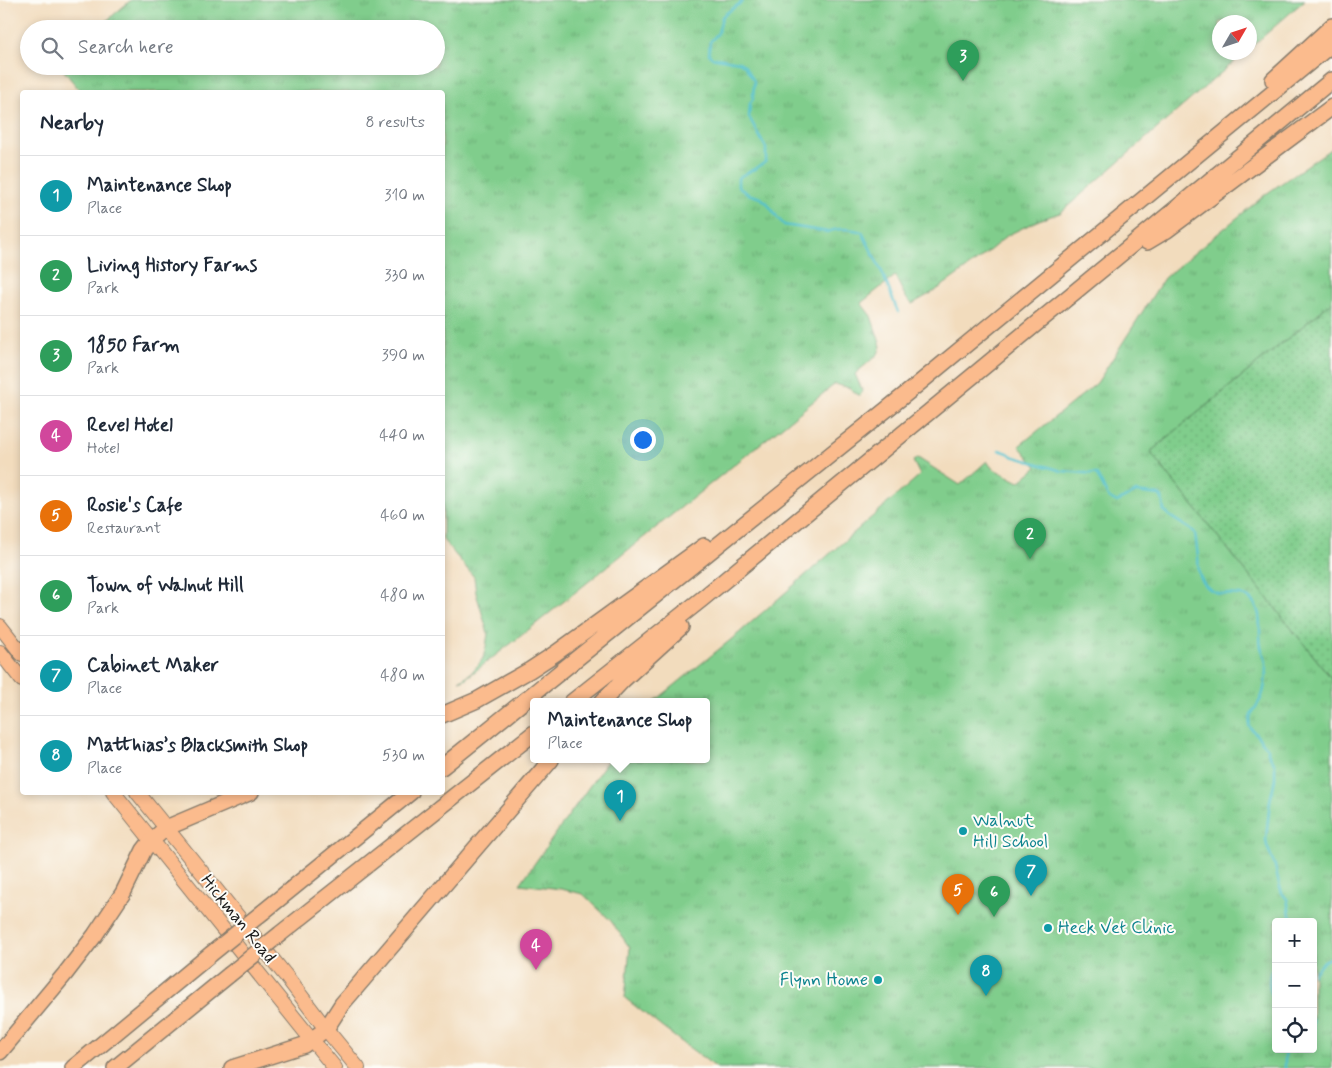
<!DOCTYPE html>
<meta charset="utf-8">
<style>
body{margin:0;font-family:Mynerve,sans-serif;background:#f2f2f3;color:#1f2937}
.controls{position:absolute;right:15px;bottom:15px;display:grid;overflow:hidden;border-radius:5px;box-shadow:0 2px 8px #0003}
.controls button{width:45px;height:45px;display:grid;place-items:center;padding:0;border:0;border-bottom:1px solid #e0e1e3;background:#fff;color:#1f2937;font:25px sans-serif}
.compass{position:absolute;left:1212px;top:15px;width:45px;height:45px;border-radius:50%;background:#fff;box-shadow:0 2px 8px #0003;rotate:51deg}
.you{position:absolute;left:642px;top:439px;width:18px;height:18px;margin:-12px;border:4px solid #fff;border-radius:50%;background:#1a73e8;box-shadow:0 0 0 8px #1a73e833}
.badge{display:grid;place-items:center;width:32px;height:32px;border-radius:50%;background:#c8321e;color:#fff;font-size:16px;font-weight:700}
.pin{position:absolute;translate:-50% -41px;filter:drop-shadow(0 1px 2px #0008)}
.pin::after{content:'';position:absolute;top:26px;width:18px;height:15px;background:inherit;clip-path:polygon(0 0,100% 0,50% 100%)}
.popup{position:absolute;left:530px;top:698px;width:180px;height:65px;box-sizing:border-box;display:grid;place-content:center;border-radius:5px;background:#fff;filter:drop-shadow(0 1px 4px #0005);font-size:16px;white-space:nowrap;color:#747a83}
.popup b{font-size:19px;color:#1f2937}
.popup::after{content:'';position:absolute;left:50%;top:100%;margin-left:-10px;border:10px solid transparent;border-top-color:#fff}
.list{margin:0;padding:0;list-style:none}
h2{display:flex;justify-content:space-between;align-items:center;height:65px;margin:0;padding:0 20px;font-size:21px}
h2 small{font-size:16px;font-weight:400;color:#747a83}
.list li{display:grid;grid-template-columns:32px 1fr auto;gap:15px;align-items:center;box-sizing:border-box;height:80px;padding:0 20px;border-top:1px solid #e0e1e3}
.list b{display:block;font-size:19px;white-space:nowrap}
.list p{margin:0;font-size:16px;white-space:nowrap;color:#747a83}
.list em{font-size:16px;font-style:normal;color:#747a83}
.icon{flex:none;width:28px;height:28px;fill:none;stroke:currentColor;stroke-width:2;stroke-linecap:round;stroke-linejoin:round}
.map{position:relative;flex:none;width:1332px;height:1068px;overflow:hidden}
.search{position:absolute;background:#fff;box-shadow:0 2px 8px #0003;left:20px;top:20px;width:425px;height:55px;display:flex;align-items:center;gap:12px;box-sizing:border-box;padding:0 18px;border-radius:28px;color:#747a83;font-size:19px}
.panel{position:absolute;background:#fff;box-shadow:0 2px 8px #0003;left:20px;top:90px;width:425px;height:705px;border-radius:5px}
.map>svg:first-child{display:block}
.grass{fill:url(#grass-dots);stroke:#4e7454}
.park{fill:url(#park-tufts);stroke:#4e7454;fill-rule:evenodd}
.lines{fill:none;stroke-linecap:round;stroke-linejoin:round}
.stream{stroke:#54c1cc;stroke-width:2.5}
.primary-casing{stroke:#877c6c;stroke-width:16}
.trunk-casing{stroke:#877c6c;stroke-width:16}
.motorway-casing{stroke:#877c6c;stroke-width:18}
.primary{stroke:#fbbb8d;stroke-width:14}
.trunk{stroke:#fbbb8d;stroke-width:14}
.motorway{stroke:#fbbb8d;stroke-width:15}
.motorway-bridge-casing{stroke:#877c6c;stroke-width:18;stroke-linecap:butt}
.motorway-bridge{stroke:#fbbb8d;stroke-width:15}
.culture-dot{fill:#0f9aa8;stroke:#fdfcf7;stroke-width:2}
.labels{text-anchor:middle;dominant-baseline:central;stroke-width:4;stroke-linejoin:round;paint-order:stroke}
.culture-label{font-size:18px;fill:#0d838f;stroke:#fdfcf7;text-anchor:start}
.street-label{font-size:18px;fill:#1c1c1c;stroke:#fdfcf7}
</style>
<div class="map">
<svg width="1332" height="1068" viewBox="0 0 1332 1068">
<defs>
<pattern id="grass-dots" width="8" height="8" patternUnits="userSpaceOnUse" patternTransform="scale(1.25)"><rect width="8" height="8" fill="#80cd8c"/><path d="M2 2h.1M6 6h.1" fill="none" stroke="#6eaf78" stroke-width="1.8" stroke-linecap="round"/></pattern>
<pattern id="park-tufts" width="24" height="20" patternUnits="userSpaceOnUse" patternTransform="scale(1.25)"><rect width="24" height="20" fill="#80cd8c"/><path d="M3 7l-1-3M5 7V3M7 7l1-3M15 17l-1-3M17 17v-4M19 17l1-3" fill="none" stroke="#6eaf78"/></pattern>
</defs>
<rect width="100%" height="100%" fill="#fdfcf7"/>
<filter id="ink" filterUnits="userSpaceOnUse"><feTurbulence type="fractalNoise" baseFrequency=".02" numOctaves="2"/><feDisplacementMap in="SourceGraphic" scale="10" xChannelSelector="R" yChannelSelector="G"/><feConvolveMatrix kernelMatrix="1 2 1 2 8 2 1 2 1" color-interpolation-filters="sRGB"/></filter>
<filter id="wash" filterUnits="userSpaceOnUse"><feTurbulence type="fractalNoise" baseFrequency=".0096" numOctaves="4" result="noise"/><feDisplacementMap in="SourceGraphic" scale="20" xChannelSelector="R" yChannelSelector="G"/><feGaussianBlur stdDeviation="1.12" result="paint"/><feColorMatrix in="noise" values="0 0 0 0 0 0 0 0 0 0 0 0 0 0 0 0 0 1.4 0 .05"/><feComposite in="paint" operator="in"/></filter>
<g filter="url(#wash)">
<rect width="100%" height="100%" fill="#f2dcbd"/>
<path class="grass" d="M1332 302V679L1150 452Z"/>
<path class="park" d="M131 0H1305L1250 48V22H1220V52L1244 53 1060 213 1039 220 1008 235 977 261 935 291 912 304 906 298 895 276 861 303 871 316 881 346 878 354 855 374 863 392 859 396 850 388 835 384 522 635 465 679 459 681 471 673 479 664 483 658 486 647 488 633 476 593 474 577 443 540 442 92H81L60 66H436V29H97Z
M1332 148V302L1150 452 1332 679V1068H717L664 1029 625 998 630 948 611 921 583 894 561 889 520 884 608 760H706V702H654L739 633 920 475 913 461 918 458 960 485 987 461 992 468 1019 482 1037 467 1019 446 1097 383 1164 278 1266 194ZM1276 922H1313V1049H1276Z"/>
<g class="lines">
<path class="stream" d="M742 0V2L725 14 722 17 718 33 710 42 709 54 711 57 739 62 744 65 750 74 754 81 753 99 750 103 749 117 766 148V161C759 169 747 171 738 178V186L748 194 761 198 767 203 777 217 784 225 828 232C839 227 851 229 862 232L882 272 898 312
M999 450 1008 453 1012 456 1062 471 1096 474 1102 484 1108 497 1117 502 1136 492 1159 495 1162 498 1164 511 1171 517 1193 531 1195 533C1196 541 1197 549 1198 556 1199 566 1197 574 1203 582 1217 603 1239 588 1251 600 1264 611 1258 632 1261 647 1263 653 1266 659 1266 665 1266 677 1265 693 1259 702 1252 714 1251 711 1249 726L1268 749V753L1275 765V779L1270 801 1266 839 1267 846 1275 866 1279 884 1282 893 1287 899 1290 915 1293 922
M1276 964C1267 974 1267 991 1276 1001
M1313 974 1324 961 1332 957
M1313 1020V1032
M1285 1049V1068"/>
</g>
</g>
<g filter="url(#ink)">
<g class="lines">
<g class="primary-casing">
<path id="primary" d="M326 1029 358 1068
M312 1040 335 1068"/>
</g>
<g class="trunk-casing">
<path id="trunk" d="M0 626 22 654
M0 652 22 680
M113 792 312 1040
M137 792 286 976 326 1029"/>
</g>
<g class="motorway-casing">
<path id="motorway" d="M1273 80 1332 26
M1147 242 1167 230 1332 107
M572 702 702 599 1332 80
M602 702 623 680 681 627
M442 715 477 700 530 670 556 653 704 546
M442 767 917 385 1332 44
M263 912 411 792
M280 934 534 733
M0 1052 65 974 95 935 123 893 144 850 151 841 166 828 251 792
M73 1068 211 954
M115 1068 229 975
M232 1068 304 1045 326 1029 342 1004 551 760"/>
</g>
<use href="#primary" class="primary"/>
<use href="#trunk" class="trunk"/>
<use href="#motorway" class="motorway"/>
<g class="motorway-bridge-casing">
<path id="motorway-bridge" d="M211 954 263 912
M229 975 280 934"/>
</g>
<use href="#motorway-bridge" class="motorway-bridge"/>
</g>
</g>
<g class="culture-dot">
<circle cx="963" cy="831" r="5"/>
<circle cx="1048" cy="928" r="5"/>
<circle cx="878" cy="980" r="5"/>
</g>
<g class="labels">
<g class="culture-label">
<text x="973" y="821">Walnut<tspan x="973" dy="21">Hill School</tspan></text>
<text x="1058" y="928">Heck Vet Clinic</text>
<text x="868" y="980" text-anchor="end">Flynn Home</text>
</g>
<g class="street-label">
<text transform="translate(238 919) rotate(51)">Hickman Road</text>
</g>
</g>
</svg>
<div class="controls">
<button>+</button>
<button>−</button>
<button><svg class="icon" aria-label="locate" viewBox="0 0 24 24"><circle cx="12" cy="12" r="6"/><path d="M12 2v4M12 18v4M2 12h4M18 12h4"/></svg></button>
</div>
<svg class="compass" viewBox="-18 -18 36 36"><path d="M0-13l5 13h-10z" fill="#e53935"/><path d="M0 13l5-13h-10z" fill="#747a83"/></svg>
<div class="you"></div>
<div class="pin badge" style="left:620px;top:821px;background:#0f9aa8">1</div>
<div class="popup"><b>Maintenance Shop</b>Place</div>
<div class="pin badge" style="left:1030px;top:559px;background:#2e9e5b">2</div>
<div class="pin badge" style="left:963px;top:81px;background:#2e9e5b">3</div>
<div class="pin badge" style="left:536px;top:970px;background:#d1479c">4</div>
<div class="pin badge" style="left:958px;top:915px;background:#e8710a">5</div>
<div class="pin badge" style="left:994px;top:917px;background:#2e9e5b">6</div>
<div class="pin badge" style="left:1031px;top:896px;background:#0f9aa8">7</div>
<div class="pin badge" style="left:986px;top:996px;background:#0f9aa8">8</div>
<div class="search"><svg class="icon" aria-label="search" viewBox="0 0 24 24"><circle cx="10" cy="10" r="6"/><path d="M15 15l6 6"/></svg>Search here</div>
<section class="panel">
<h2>Nearby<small>8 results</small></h2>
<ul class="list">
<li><span class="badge" style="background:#0f9aa8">1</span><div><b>Maintenance Shop</b><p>Place</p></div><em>310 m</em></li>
<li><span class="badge" style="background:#2e9e5b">2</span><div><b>Living History Farms</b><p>Park</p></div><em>330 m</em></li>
<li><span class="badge" style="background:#2e9e5b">3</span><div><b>1850 Farm</b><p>Park</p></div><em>390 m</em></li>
<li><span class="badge" style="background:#d1479c">4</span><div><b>Revel Hotel</b><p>Hotel</p></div><em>440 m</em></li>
<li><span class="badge" style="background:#e8710a">5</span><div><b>Rosie's Cafe</b><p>Restaurant</p></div><em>460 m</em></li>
<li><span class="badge" style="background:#2e9e5b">6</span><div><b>Town of Walnut Hill</b><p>Park</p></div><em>480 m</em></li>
<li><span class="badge" style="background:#0f9aa8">7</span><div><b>Cabinet Maker</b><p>Place</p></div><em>480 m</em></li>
<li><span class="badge" style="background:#0f9aa8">8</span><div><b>Matthias’s Blacksmith Shop</b><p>Place</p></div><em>530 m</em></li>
</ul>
</section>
</div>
